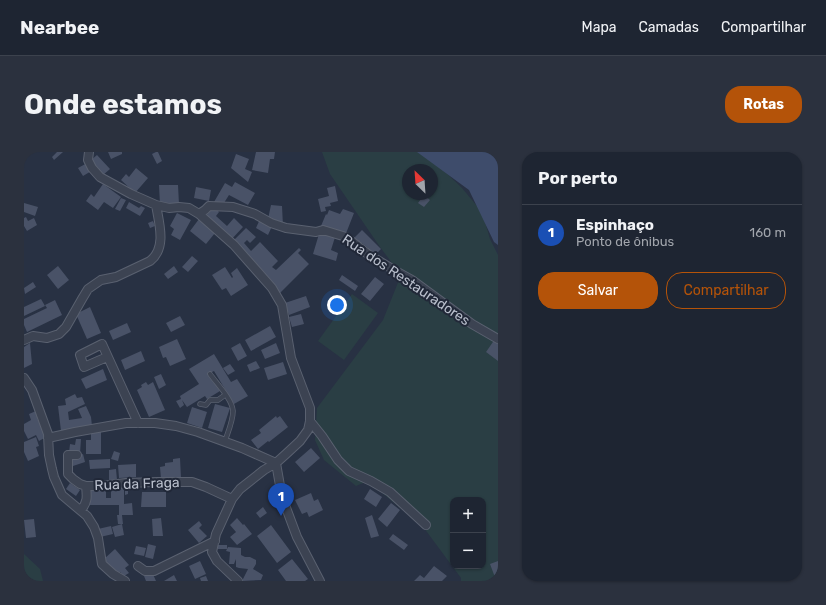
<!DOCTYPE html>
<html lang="pt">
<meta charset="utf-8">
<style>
body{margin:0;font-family:Rubik,sans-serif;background:#2b313e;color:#f1f3f6}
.controls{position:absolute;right:12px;bottom:12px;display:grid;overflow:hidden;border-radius:8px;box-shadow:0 1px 3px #0004}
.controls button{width:36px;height:36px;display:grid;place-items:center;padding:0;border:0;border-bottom:1px solid #3c424d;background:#1e2532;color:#f1f3f6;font:20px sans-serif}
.compass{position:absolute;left:378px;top:12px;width:36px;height:36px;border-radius:50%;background:#1e2532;box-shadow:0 1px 3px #0004;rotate:335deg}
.you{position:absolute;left:313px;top:153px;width:14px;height:14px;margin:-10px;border:3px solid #fff;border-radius:50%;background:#1a73e8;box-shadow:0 0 0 6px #1a73e833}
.badge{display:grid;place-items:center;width:26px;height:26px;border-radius:50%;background:#b45309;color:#fff;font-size:13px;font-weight:700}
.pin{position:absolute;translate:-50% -33px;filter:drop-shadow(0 1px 2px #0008)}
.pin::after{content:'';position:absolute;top:21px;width:14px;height:12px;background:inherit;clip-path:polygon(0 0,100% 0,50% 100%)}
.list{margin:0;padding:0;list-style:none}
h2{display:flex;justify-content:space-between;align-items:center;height:52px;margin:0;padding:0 16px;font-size:17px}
h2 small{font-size:13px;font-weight:400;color:#a1a5ac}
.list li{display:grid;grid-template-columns:26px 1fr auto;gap:12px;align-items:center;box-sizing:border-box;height:56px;padding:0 16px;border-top:1px solid #3c424d}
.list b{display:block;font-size:15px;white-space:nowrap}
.list p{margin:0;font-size:13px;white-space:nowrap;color:#a1a5ac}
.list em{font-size:13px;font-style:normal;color:#a1a5ac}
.actions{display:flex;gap:8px;padding:12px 16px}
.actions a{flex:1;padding:9px 0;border:1px solid #b45309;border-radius:16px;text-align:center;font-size:14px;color:#b45309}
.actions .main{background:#b45309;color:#fff}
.map{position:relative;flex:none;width:474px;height:429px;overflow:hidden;border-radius:16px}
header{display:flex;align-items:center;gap:24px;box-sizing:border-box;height:56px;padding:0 20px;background:#1e2532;border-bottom:1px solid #3c424d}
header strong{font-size:19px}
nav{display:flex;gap:22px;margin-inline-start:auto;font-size:14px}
.intro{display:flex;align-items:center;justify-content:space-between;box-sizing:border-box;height:96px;padding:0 24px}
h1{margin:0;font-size:28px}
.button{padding:10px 18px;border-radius:16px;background:#b45309;color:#fff;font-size:14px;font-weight:700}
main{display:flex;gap:24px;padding:0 24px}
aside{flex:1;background:#1e2532;border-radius:16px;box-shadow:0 1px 3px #0004}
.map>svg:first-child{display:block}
.green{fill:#2a3e44;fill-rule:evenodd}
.water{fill:#3e4c6b}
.building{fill:#495267}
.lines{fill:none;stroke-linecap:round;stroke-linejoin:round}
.service-casing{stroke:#5a6170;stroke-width:5.5}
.minor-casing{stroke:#5a6170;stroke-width:10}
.service{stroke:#3c4352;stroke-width:4}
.minor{stroke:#3c4352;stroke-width:8}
.labels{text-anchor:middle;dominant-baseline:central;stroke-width:4;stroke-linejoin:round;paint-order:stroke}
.street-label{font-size:14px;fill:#b9bfcc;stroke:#212838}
</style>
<header>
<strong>Nearbee</strong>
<nav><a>Mapa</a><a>Camadas</a><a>Compartilhar</a></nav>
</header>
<div class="intro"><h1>Onde estamos</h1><a class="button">Rotas</a></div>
<main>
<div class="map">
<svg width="474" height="429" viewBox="0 0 474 429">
<rect width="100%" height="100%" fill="#283143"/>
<path class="green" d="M298 0H402L415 14 438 36 458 60 466 87 474 103V429H437V426L400 376 344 329 332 334 300 308 291 288 293 256 359 168 377 123 356 95 306 22ZM384 18H408V42H384ZM429 348H459V414H429Z
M328 142 354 161 320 208 294 189Z
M0 402 16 417 19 429H0Z"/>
<path class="water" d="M393 0H474V93L470 90 445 38Z"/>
<path class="building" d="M33 0H39L30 8 28 5Z
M84 0H98V2L87 7Z
M132 0H134L138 9 133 12 128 2Z
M232 0H251L250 7H246L244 21 228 18Z
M212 2 225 7 221 17 228 20 224 30 207 16Z
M73 3 86 17 79 23 67 8Z
M65 10 69 18 59 24 54 16Z
M112 16 124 26 111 41 97 28 102 22 105 25Z
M211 30 231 41 224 53 205 43 198 54 190 50 201 31 208 35Z
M79 32 97 45 89 56 80 50 74 58 62 49 67 42 70 45Z
M135 33H154L155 52 136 53Z
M311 34 314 49 306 51 307 54 301 55 302 59 297 60 294 47 305 44 303 36Z
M172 35 187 38 185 49 170 46Z
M400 43 406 48 400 55 394 51Z
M97 46 102 48 96 59 91 57Z
M105 50 115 56 117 54 121 56 116 64 102 56Z
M0 51 14 55 11 64 0 60Z
M247 53 258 54 259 74 244 67Z
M190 55 195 60 192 64 203 74 210 66 219 75 206 89 181 65Z
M319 57 330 61 321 84 297 74 302 62 303 63 305 58 316 62Z
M153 61 167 68 156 88 147 83 150 77 146 74Z
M2 65 4 69 10 66 13 73 3 79 0 74V66Z
M175 67 191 81 182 92 166 79Z
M236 67 249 72 244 83 232 76Z
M129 69 131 74 126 76 124 71Z
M222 76 232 85 226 91 223 88 220 91 227 99 236 90 254 109 248 115 252 118 275 96 277 98 274 101 285 112 256 141 238 124 208 90Z
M338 78 357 97 350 104 342 97 344 96 338 91 336 94 329 87Z
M295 82H312L307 98 314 101 312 109 289 102Z
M168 104 174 109 164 120 158 115Z
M34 114 45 128 34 137 23 123Z
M150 114 154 120 144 127 140 122Z
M201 115 208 126 209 125 207 121 213 116 224 133 207 144 202 136 198 138 188 123Z
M318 123 334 134 331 139 315 128Z
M351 125 360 132 346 149 337 142Z
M9 130 12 135 1 142 0 136Z
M282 144 286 155 265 163 261 151Z
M17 147 21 154 0 164V155Z
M31 148 38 163 3 180 0 173V167L23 156 21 153Z
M66 155 77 181 63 187 52 162Z
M277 162 280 172 268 175 265 165Z
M156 164 161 173 147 180 142 171Z
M103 171 107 180 89 188 85 179Z
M246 174 252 185 227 199 221 188Z
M153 187 162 207 146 214 142 205 139 206 135 195Z
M471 187 474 188V209L462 200Z
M6 191 8 212 0 216V195Z
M216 191 223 204 214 209 207 196Z
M252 191 256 201 241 207 237 198Z
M117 199 121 209 101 218 97 208Z
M190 202 207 230 213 227 224 244 210 252 190 219 186 221 196 239 183 247 181 244 163 255 158 248 160 253 156 256 152 249 157 247 156 244 175 232 165 217Z
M232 209 236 216 226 220 223 213Z
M259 210 263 222 244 228 240 216Z
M206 212 211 219 204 223 199 216Z
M79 217 83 228 62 237 57 227Z
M137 222 142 233 135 237 130 225Z
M122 230 124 233 129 230 141 258 125 265 113 238 118 235 117 233Z
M51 242 53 246 58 245 61 252 44 260 45 268 58 266 54 257 62 254 67 265 68 274 37 279 34 254 42 253 41 247Z
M191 252 206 256 198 280 184 276Z
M168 255 183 260 178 276 163 271Z
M12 259 15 265 13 266 22 285 15 289 12 283 4 287 0 279V272L7 268 5 262Z
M252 264 253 266 256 264 264 275 245 290 244 289 234 297 227 288 237 281 235 278Z
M67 280H77V302H62V288H67Z
M12 285 15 294 12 295 15 304 4 309 0 300V290Z
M52 287H57L56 302 45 301 46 292 51 293Z
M287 296 296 306 280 320 271 310Z
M90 299 96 301 94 309 87 307Z
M59 302 61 310 46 315 43 307Z
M156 306 157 326 137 327 136 315 141 314V311L149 310V307Z
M86 307V316L66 317 65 308Z
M112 312V325L95 326 94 313Z
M92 317 93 328 85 329V318Z
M46 331 56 338 52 344 42 337Z
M87 334H100V352L108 351 109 363H98L99 372H94L93 363H95V353H64V335H82V346H87Z
M108 335V338L104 339V342L101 343V336Z
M346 337 358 345 352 355 340 347Z
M118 340H142V355H117Z
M287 341 290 349 294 347 299 358 285 365 283 360 278 362 271 348Z
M367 351 376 358 363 375 354 367Z
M239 355 243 361 236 366 232 361Z
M348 363 355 384 347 386 341 366Z
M137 366 139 384H129L128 367Z
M213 366 219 373 220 372 228 382 213 393 206 385 212 380 218 387 206 373Z
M10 367 12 385 2 386 0 368Z
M175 369 178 373 175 376 183 384 175 391 164 378Z
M98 372 100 383 91 385 88 375Z
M247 373 267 400 253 411 233 384Z
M87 374 89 382 76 385 74 377Z
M369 382 384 393 380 398 365 387Z
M124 392 132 394 129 407 121 405Z
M194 393H203V397H194Z
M112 394 122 396 120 404 110 402Z
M204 395 217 396V403L221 405H226L232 408V412L229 417 239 423 237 428 218 429 224 417 215 416 212 415V407L210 412H205L206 400 202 399Z
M91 397 105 413 101 416 105 421 100 424 96 420 93 423 80 407Z
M268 407 284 427 281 429H262L254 418Z
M176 409 182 422 171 427 165 414Z
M474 409V427L472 428 466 412Z
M410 414 423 424 418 429H390L396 423 400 426Z
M128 420 132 429H122L120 424Z
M150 423 153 429H140Z
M182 424 184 429H177L176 426Z"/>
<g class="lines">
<g class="service-casing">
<path id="service" d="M186 222C193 232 208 247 209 259 209 269 204 280 201 289
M176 252 182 253 186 248H194L201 243"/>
</g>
<g class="minor-casing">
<path id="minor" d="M65 0 64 8 68 16 76 25 107 42 132 53 145 56 155 55 165 56 175 62 210 93 248 136 258 153 267 206 286 256V269L284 278 276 289 262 302 252 311 240 318 216 337 208 347 192 382 188 400 193 409 214 429
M175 62 181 58 185 54 209 55 231 62 247 71 262 76 292 80 299 78 322 85 345 103 370 118 388 128 448 172 474 187
M0 188 9 184 23 186 35 182 42 175 58 147 64 137 77 128 92 125 126 109C143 96 135 71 132 53
M83 205 60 215 56 203 78 192 114 271
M0 226 8 238 24 282 25 303 28 317 30 325 38 343 63 364 70 375 74 386 78 412 89 422 101 429
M286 269 298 284 314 308 325 319 347 329 366 340 402 373
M24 286 51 280 102 271H131L152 274 174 280 218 296 252 311
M53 303H44V322L49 327 56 332 62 334H78L102 331 134 330H168L182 335 208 347
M252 311 258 345 273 385 296 429
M57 358C64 350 63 344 62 334
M114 414 121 419H130L191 389"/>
</g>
<use href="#service" class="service"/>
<use href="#minor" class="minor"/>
</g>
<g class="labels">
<g class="street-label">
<text transform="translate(382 128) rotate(34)">Rua dos Restauradores</text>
<text transform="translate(113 332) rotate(-2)">Rua da Fraga</text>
</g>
</g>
</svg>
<div class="controls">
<button>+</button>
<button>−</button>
</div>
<svg class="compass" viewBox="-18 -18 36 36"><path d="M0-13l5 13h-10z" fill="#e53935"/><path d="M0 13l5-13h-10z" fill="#a1a5ac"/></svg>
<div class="you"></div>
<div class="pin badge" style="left:257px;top:364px;background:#1a4fb4">1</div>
</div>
<aside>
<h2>Por perto<small></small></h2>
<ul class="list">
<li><span class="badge" style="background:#1a4fb4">1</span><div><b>Espinhaço</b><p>Ponto de ônibus</p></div><em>160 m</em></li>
</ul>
<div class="actions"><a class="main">Salvar</a><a>Compartilhar</a></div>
</aside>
</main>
